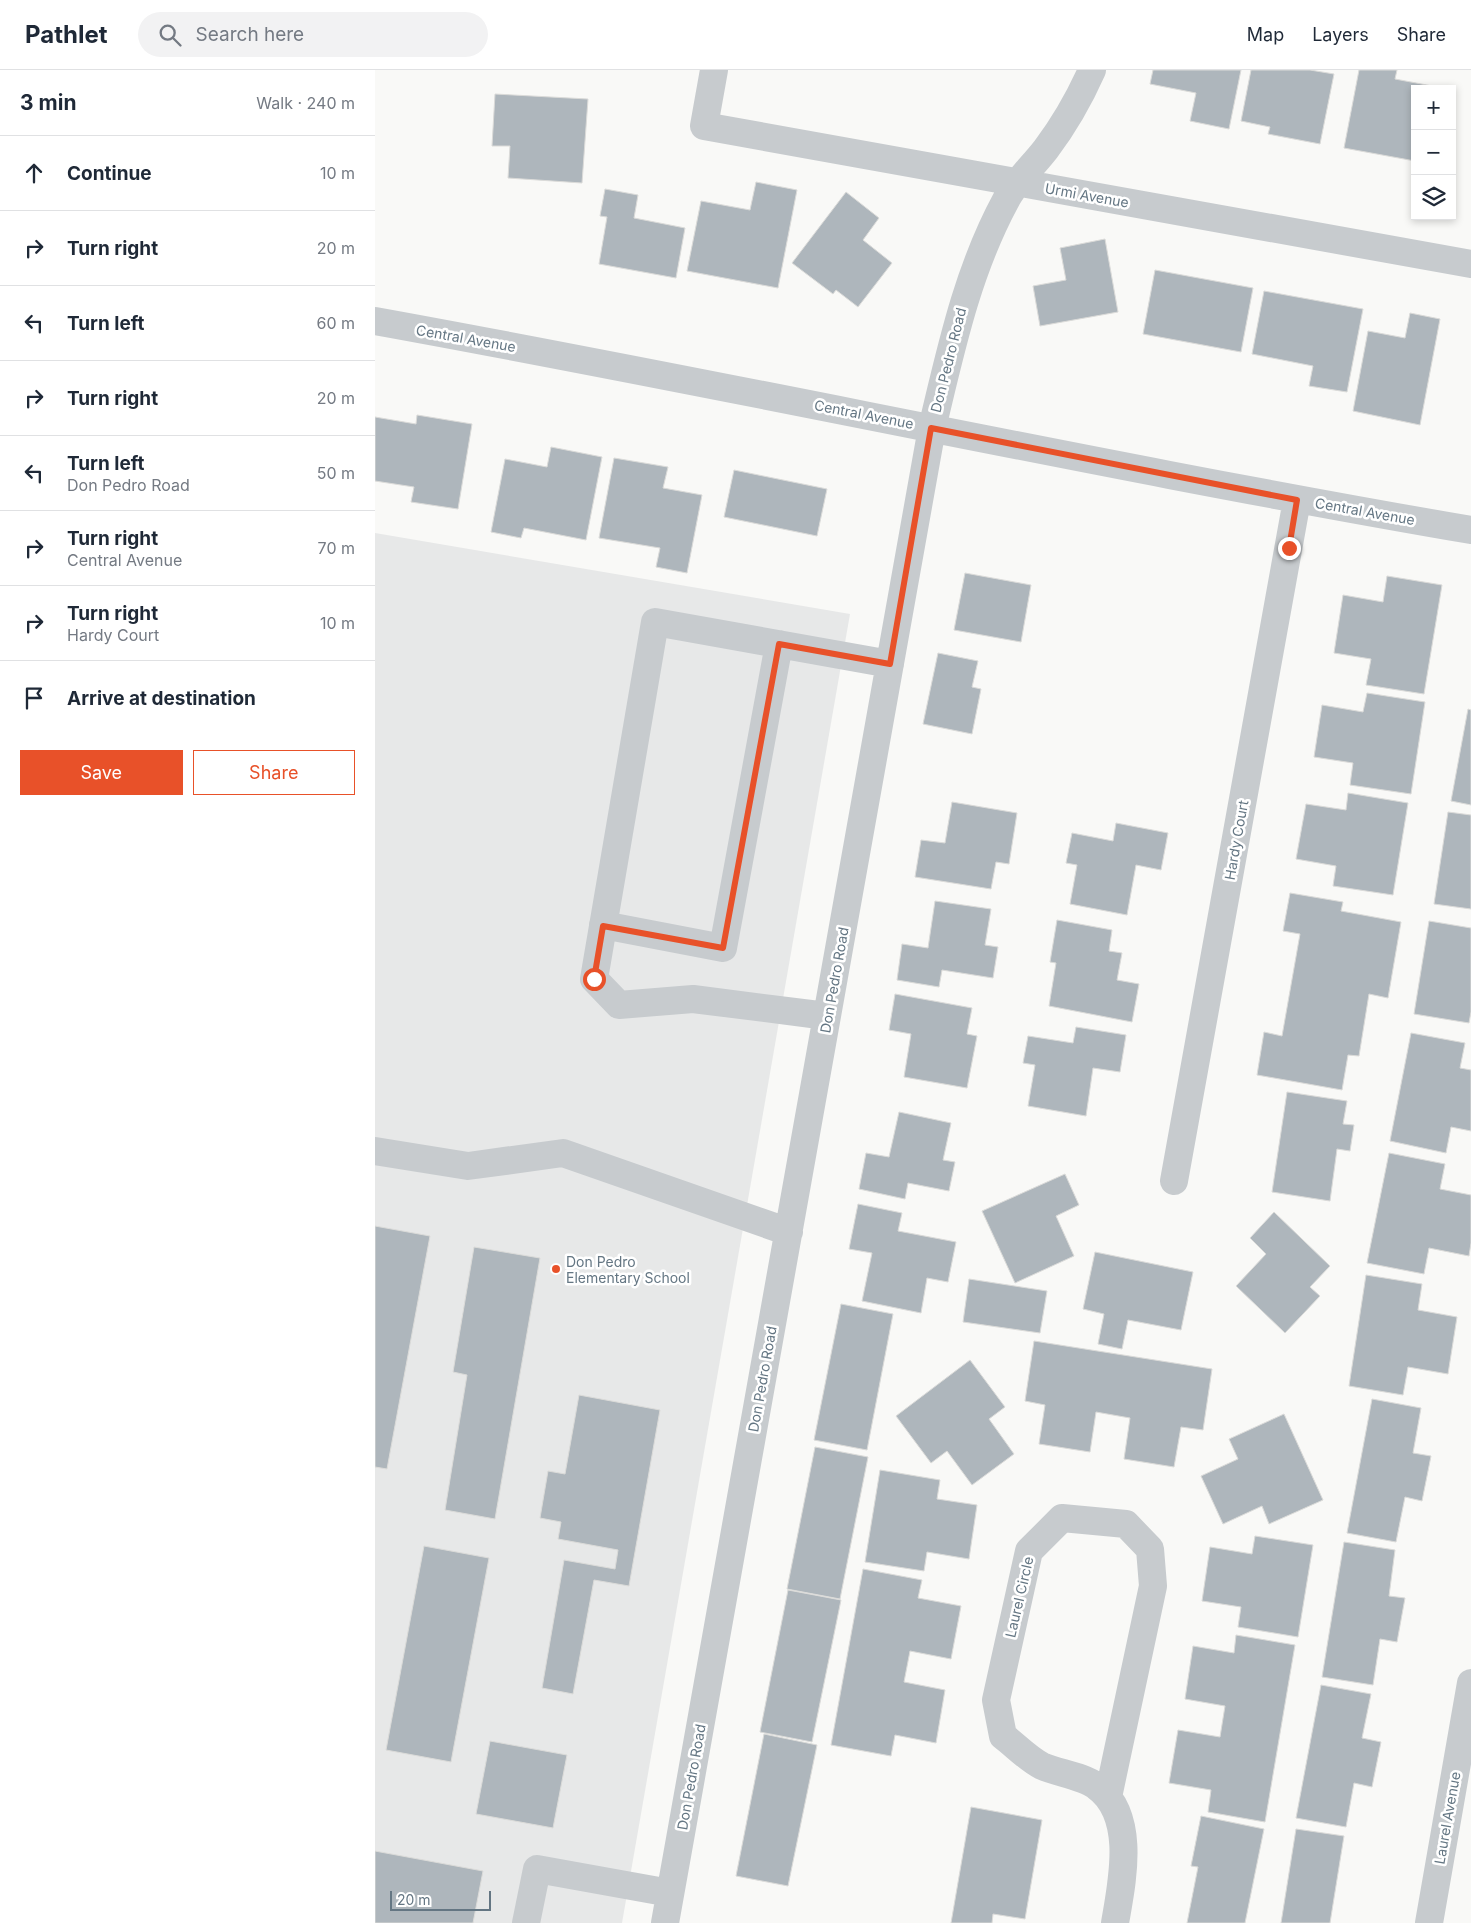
<!DOCTYPE html>
<meta charset="utf-8">
<style>
body{margin:0;font-family:Inter,sans-serif;background:#f2f2f3;color:#1f2937}
.controls{position:absolute;right:15px;top:15px;display:grid;overflow:hidden;border-radius:0px;box-shadow:0 2px 8px #0003}
.controls button{width:45px;height:45px;display:grid;place-items:center;padding:0;border:0;border-bottom:1px solid #e0e1e3;background:#fff;color:#1f2937;font:25px sans-serif}
.scale{position:absolute;left:15px;bottom:12px;width:101px;box-sizing:border-box;padding-left:5px;border:2px solid #647683;border-top:0;font-size:14px;line-height:18px;white-space:nowrap;color:#647683;-webkit-text-stroke:4px #fff;paint-order:stroke}
.stop{position:absolute;width:15px;height:15px;margin:-11px;border:4px solid #e85129;border-radius:50%;background:#fff}
.stop.end{background:#e85129;border-color:#fff;box-shadow:0 1px 5px #0008}
.list{margin:0;padding:0;list-style:none}
h2{display:flex;justify-content:space-between;align-items:center;height:65px;margin:0;padding:0 20px;font-size:21px}
h2 small{font-size:16px;font-weight:400;color:#747a83}
.list li{display:grid;grid-template-columns:32px 1fr auto;gap:15px;align-items:center;box-sizing:border-box;height:75px;padding:0 20px;border-top:1px solid #e0e1e3}
.list b{display:block;font-size:19px;white-space:nowrap}
.list p{margin:0;font-size:16px;white-space:nowrap;color:#747a83}
.list em{font-size:16px;font-style:normal;color:#747a83}
.actions{display:flex;gap:10px;padding:15px 20px}
.actions a{flex:1;padding:11px 0;border:1px solid #e85129;border-radius:0px;text-align:center;font-size:18px;color:#e85129}
.actions .main{background:#e85129;color:#fff}
.icon{flex:none;width:28px;height:28px;fill:none;stroke:currentColor;stroke-width:2;stroke-linecap:round;stroke-linejoin:round}
.map{position:relative;flex:none;width:1096px;height:1853px;overflow:hidden}
header{display:flex;align-items:center;gap:30px;box-sizing:border-box;height:70px;padding:0 25px;background:#fff;border-bottom:1px solid #e0e1e3}
header strong{font-size:24px}
nav{display:flex;gap:28px;margin-inline-start:auto;font-size:18px}
.search{width:350px;height:45px;background:#f2f2f3;display:flex;align-items:center;gap:12px;box-sizing:border-box;padding:0 18px;border-radius:28px;color:#747a83;font-size:19px}
main{display:flex}
aside{flex:1;background:#fff}
.map>svg:first-child{display:block}
.built{fill:#e7e8e8}
.building{fill:#aeb6bc;stroke:#dbdbd9}
.lines{fill:none;stroke-linecap:round;stroke-linejoin:round}
.minor{stroke:#c7cbce;stroke-width:28}
.route{stroke:#e85129;stroke-width:6}
.poi-dot{fill:#e85129;stroke:#fff;stroke-width:2}
.labels{text-anchor:middle;dominant-baseline:central;stroke-width:5;stroke-linejoin:round;paint-order:stroke}
.street-label{font-size:14px;fill:#647683;stroke:#fff}
.poi-label{font-size:14px;fill:#647683;stroke:#fff;text-anchor:start}
</style>
<header>
<strong>Pathlet</strong>
<div class="search"><svg class="icon" aria-label="search" viewBox="0 0 24 24"><circle cx="10" cy="10" r="6"/><path d="M15 15l6 6"/></svg>Search here</div>
<nav><a>Map</a><a>Layers</a><a>Share</a></nav>
</header>
<main>
<aside>
<h2>3 min<small>Walk · 240 m</small></h2>
<ul class="list">
<li><svg class="icon" aria-label="ahead" viewBox="0 0 24 24"><path d="M12 20V5M6 11l6-6 6 6"/></svg><div><b>Continue</b></div><em>10 m</em></li>
<li><svg class="icon" aria-label="right" viewBox="0 0 24 24"><path d="M7 20v-9h11M14 6l5 5-5 5"/></svg><div><b>Turn right</b></div><em>20 m</em></li>
<li><svg class="icon" aria-label="left" viewBox="0 0 24 24"><path d="M17 20v-9H6M10 6l-5 5 5 5"/></svg><div><b>Turn left</b></div><em>60 m</em></li>
<li><svg class="icon" aria-label="right" viewBox="0 0 24 24"><path d="M7 20v-9h11M14 6l5 5-5 5"/></svg><div><b>Turn right</b></div><em>20 m</em></li>
<li><svg class="icon" aria-label="left" viewBox="0 0 24 24"><path d="M17 20v-9H6M10 6l-5 5 5 5"/></svg><div><b>Turn left</b><p>Don Pedro Road</p></div><em>50 m</em></li>
<li><svg class="icon" aria-label="right" viewBox="0 0 24 24"><path d="M7 20v-9h11M14 6l5 5-5 5"/></svg><div><b>Turn right</b><p>Central Avenue</p></div><em>70 m</em></li>
<li><svg class="icon" aria-label="right" viewBox="0 0 24 24"><path d="M7 20v-9h11M14 6l5 5-5 5"/></svg><div><b>Turn right</b><p>Hardy Court</p></div><em>10 m</em></li>
<li><svg class="icon" aria-label="arrive" viewBox="0 0 24 24"><path d="M6 21V4h12l-3 4 3 4H6"/></svg><div><b>Arrive at destination</b></div></li>
</ul>
<div class="actions"><a class="main">Save</a><a>Share</a></div>
</aside>
<div class="map">
<svg width="1096" height="1853" viewBox="0 0 1096 1853">
<rect width="100%" height="100%" fill="#f9f9f7"/>
<path class="built" d="M0 463 475 544 247 1853H0Z"/>
<path class="building" d="M778 0H866L854 59 815 51 821 23 775 14Z
M876 0H935L959 4 945 74 893 64 895 57 866 51Z
M984 0H1022L1020 9 1057 16 1056 19H1040V91L969 78Z
M120 24 213 29 207 113 133 108 135 76H117Z
M381 112 422 120 403 218 312 201 326 131 375 140Z
M230 119 263 125 259 148 310 158 301 208 224 194 232 147 225 146Z
M471 122 504 148 488 170 517 193 483 237 461 220 458 224 417 193Z
M730 169 743 242 665 256 658 216 691 210 685 178Z
M780 200 878 218 866 282 768 264Z
M889 221 988 239 972 322 934 316 938 296 877 284Z
M1035 243 1065 249 1045 355 978 341 993 261 1030 268Z
M42 345 97 354 83 439 36 432 39 417 0 411V347L41 354Z
M176 377 227 387 211 470 149 458 146 468 116 462 130 389 172 397Z
M239 388 293 397 288 418 327 425 312 503 281 497 285 478 224 468Z
M359 400 452 419 442 466 349 447Z
M590 503 656 515 646 572 579 560Z
M1012 506 1067 515 1049 624 991 615 996 589 959 583 968 525 1008 532Z
M563 583 603 591 597 617 606 619 597 664 548 654Z
M992 623 1050 632 1036 724 975 715 978 693 939 687 947 635 988 642Z
M1093 639 1096 640V735L1076 731Z
M973 723 1033 733 1018 825 958 816 961 796 921 789 931 734 971 740Z
M577 732 642 743 634 794 621 792 616 819 540 807 546 770 570 773Z
M1073 742 1096 745V839L1059 834Z
M741 753 793 763 786 800 761 795 752 845 695 834 702 795 691 793 697 763 738 771Z
M915 823 968 832 966 841 1026 852 1013 928 994 924 984 986 973 985 967 1020 882 1005 889 962 907 966 925 864 908 861Z
M560 831 616 839 610 875 623 877 618 908 567 900 564 917 522 910 527 874 553 878Z
M682 850 737 860 734 881 747 883 742 910 764 914 757 952 674 936 681 893 675 892Z
M1054 851 1096 858V942L1094 953 1039 944Z
M520 924 597 938 592 964 602 966 592 1018 529 1007 536 964 514 960Z
M701 957 751 965 745 1002 718 998 711 1046 653 1036 660 995 648 993 653 966 698 973Z
M1036 963 1090 973 1085 998 1096 1000V1061L1076 1057 1071 1083 1015 1071Z
M912 1022 972 1031 968 1054 979 1055 975 1081 962 1079 955 1131 897 1122Z
M524 1042 576 1053 568 1090 580 1092 574 1121 533 1113 530 1129 484 1119 491 1083 514 1087Z
M1014 1083 1070 1094 1065 1119 1096 1125V1173L1094 1186 1054 1178 1049 1204 992 1193Z
M690 1104 704 1135 681 1146 699 1186 640 1213 607 1141Z
M483 1134 527 1143 523 1161 581 1172 573 1212 552 1208 546 1243 487 1231 497 1183 474 1179Z
M899 1142 955 1196 935 1217 945 1226 910 1263 861 1216 891 1184 875 1168Z
M0 1156 55 1166 12 1399 0 1397Z
M99 1177 165 1188 120 1449 70 1440 92 1305 78 1302Z
M720 1182 818 1202 806 1260 753 1250 747 1279 723 1274 729 1244 708 1239Z
M991 1205 1047 1214 1043 1240 1082 1247 1073 1304 1033 1297 1028 1325 974 1316Z
M594 1209 672 1221 665 1263 588 1252Z
M466 1234 518 1244 492 1380 439 1370Z
M659 1271 837 1299 828 1360 806 1357 799 1397 749 1389 755 1348 721 1342 715 1382 664 1374 670 1335 650 1331Z
M595 1290 630 1337 614 1349 639 1384 597 1415 572 1381 556 1393 521 1346Z
M204 1325 285 1340 254 1516 219 1510 198 1624 167 1618 189 1490 240 1499 243 1480 183 1469 186 1452 165 1448 173 1401 190 1404Z
M997 1329 1046 1338 1038 1383 1056 1386 1047 1431 1030 1427 1021 1472 972 1463Z
M909 1344 948 1430 894 1454 887 1436 848 1454 826 1406 863 1389 854 1369Z
M440 1377 493 1387 465 1529 412 1519Z
M505 1400 565 1410 562 1429 602 1435 594 1489 552 1482 549 1501 490 1492Z
M880 1466 938 1475 923 1567 863 1557 866 1537 827 1531 835 1477 877 1484Z
M969 1472 1020 1480 1014 1526 1030 1528 1022 1572 1005 1569 998 1615 947 1607Z
M49 1476 114 1488 76 1692 11 1680Z
M488 1499 547 1510 543 1528 586 1536 576 1589 535 1581 529 1612 570 1620 561 1673 520 1665 516 1686 456 1675Z
M413 1520 466 1530 437 1672 385 1662Z
M861 1565 920 1575 890 1752 833 1742 836 1720 794 1713 803 1660 845 1667 850 1636 810 1629 818 1576 859 1583Z
M946 1615 996 1624 987 1668 1006 1672 997 1717 979 1713 971 1757 921 1748Z
M389 1664 442 1675 413 1816 361 1806Z
M115 1671 192 1685 178 1758 101 1744Z
M596 1737 667 1750 650 1849 618 1844 617 1853H576Z
M826 1746 889 1759 870 1853H812L823 1797 816 1796Z
M921 1759 969 1766 955 1853H906Z
M0 1781 108 1801 98 1853H0Z"/>
<g class="lines">
<path class="minor" d="M339 0 329 56 1096 194
M0 251C366 317 729 397 1096 460
M228 855 348 878 404 574
M452 946 318 929 244 935 219 909 280 552 515 594
M0 1081 93 1096 188 1083 414 1162
M799 1111 922 430
M733 1727 778 1516 775 1479 751 1454 687 1448 654 1481 621 1630 628 1666C640 1675 653 1689 667 1696 683 1703 708 1706 721 1716 762 1745 747 1812 740 1853
M151 1853 162 1799 295 1823
M290 1853 557 358C576 279 592 202 631 130 641 111 658 96 671 79 689 55 705 27 717 0
M1054 1853 1096 1613"/>
</g>
<g class="lines">
<path class="route" d="M219 909 228 856 348 878 404 574 515 594 556 358 922 430 914 478"/>
</g>
<circle class="poi-dot" cx="181" cy="1199" r="5"/>
<g class="labels">
<g class="street-label">
<text transform="translate(712 125) rotate(10)">Urmi Avenue</text>
<text transform="translate(91 268) rotate(10)">Central Avenue</text>
<text transform="translate(573 290) rotate(-76)">Don Pedro Road</text>
<text transform="translate(489 344) rotate(11)">Central Avenue</text>
<text transform="translate(990 441) rotate(10)">Central Avenue</text>
<text transform="translate(861 770) rotate(-80)">Hardy Court</text>
<text transform="translate(459 910) rotate(-80)">Don Pedro Road</text>
<text transform="translate(387 1309) rotate(-80)">Don Pedro Road</text>
<text transform="translate(644 1527) rotate(-77)">Laurel Circle</text>
<text transform="translate(316 1707) rotate(-80)">Don Pedro Road</text>
<text transform="translate(1072 1748) rotate(-80)">Laurel Avenue</text>
</g>
<g class="poi-label">
<text x="191" y="1191">Don Pedro<tspan x="191" dy="16">Elementary School</tspan></text>
</g>
</g>
</svg>
<div class="controls">
<button>+</button>
<button>−</button>
<button><svg class="icon" aria-label="layers" viewBox="0 0 24 24"><path d="M12 4l9 5-9 5-9-5zM3 14l9 5 9-5"/></svg></button>
</div>
<div class="scale">20 m</div>
<div class="stop" style="left:219px;top:909px"></div>
<div class="stop end" style="left:914px;top:478px"></div>
</div>
</main>
